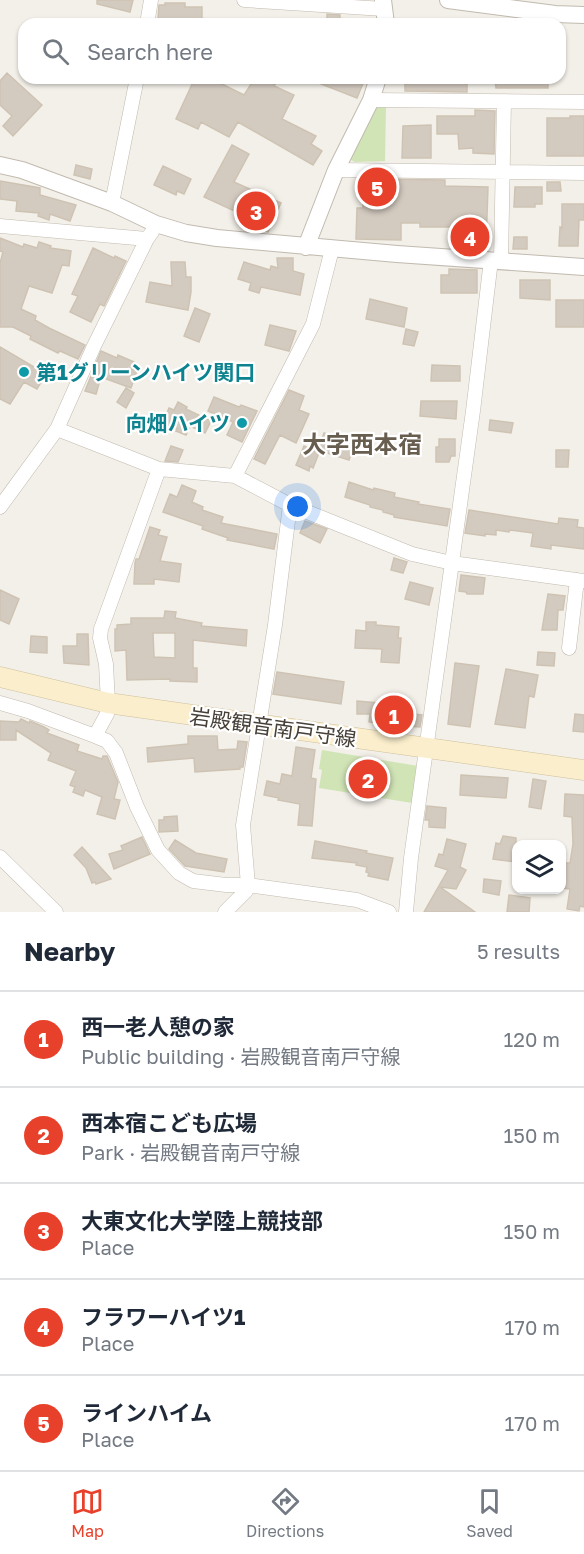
<!DOCTYPE html>
<meta charset="utf-8">
<style>
body{margin:0;font-family:"Golos Text","Noto Sans JP",sans-serif;background:#f2f2f3;color:#1f2937}
.controls{position:absolute;right:18px;bottom:18px;display:grid;overflow:hidden;border-radius:12px;box-shadow:0 2px 4px #0004}
.controls button{width:54px;height:54px;display:grid;place-items:center;padding:0;border:0;border-bottom:2px solid #e0e1e3;background:#fff;color:#1f2937;font:30px sans-serif}
.you{position:absolute;left:298px;top:507px;width:21px;height:21px;margin:-15px;border:4px solid #fff;border-radius:50%;background:#1a73e8;box-shadow:0 0 0 9px #1a73e833}
.badge{display:grid;place-items:center;width:39px;height:39px;border-radius:50%;background:#e8412b;color:#fff;font-size:20px;font-weight:700}
.pin{position:absolute;translate:-50% -50%;border:3px solid #fff;box-shadow:0 2px 6px #0006}
.list{margin:0;padding:0;list-style:none}
h2{display:flex;justify-content:space-between;align-items:center;height:78px;margin:0;padding:0 24px;font-size:26px}
h2 small{font-size:20px;font-weight:400;color:#747a83}
.list li{display:grid;grid-template-columns:39px 1fr auto;gap:18px;align-items:center;box-sizing:border-box;height:96px;padding:0 24px;border-top:2px solid #e0e1e3}
.list b{display:block;font-size:22px;white-space:nowrap}
.list p{margin:0;font-size:20px;white-space:nowrap;color:#747a83}
.list em{font-size:20px;font-style:normal;color:#747a83}
.icon{flex:none;width:33px;height:33px;fill:none;stroke:currentColor;stroke-width:2;stroke-linecap:round;stroke-linejoin:round}
.map{position:relative;flex:none;width:584px;height:912px;overflow:hidden}
.search{position:absolute;background:#fff;box-shadow:0 2px 4px #0004;left:18px;right:18px;top:18px;height:66px;display:flex;align-items:center;gap:15px;box-sizing:border-box;padding:0 21px;border-radius:18px;color:#747a83;font-size:22px}
.sheet{height:558px;background:#fff}
nav{display:flex;justify-content:space-around;align-items:center;box-sizing:border-box;height:84px;border-top:2px solid #e0e1e3;background:#fff;font-size:16px;color:#747a83}
nav a{display:grid;justify-items:center;gap:3px}
nav .on{color:#e8412b}
.map>svg:first-child{display:block}
.green{fill:#d1e4b6}
.building{fill:#d4cbc0;stroke:#cec3b3;stroke-width:1.5;fill-rule:evenodd}
.lines{fill:none;stroke-linecap:round;stroke-linejoin:round}
.minor-casing{stroke:#c1baaf;stroke-width:15}
.tertiary-casing{stroke:#c1baaf;stroke-width:18}
.secondary-casing{stroke:#cfc09c;stroke-width:21}
.minor{stroke:#fff;stroke-width:14}
.tertiary{stroke:#fff;stroke-width:16}
.secondary{stroke:#faeecc;stroke-width:20}
.culture-dot{fill:#0f9aa8;stroke:#fff;stroke-width:2}
.labels{text-anchor:middle;dominant-baseline:central;stroke-width:4.5;stroke-linejoin:round;paint-order:stroke}
.culture-label{font-size:21px;font-weight:bold;fill:#0d838f;stroke:#fff;text-anchor:start}
.street-label{font-size:21px;fill:#464038;stroke:#fff}
.quarter-label{font-size:24px;font-weight:bold;fill:#685e50;stroke:#fff}
</style>
<div class="map">
<svg width="584" height="912" viewBox="0 0 584 912">
<rect width="100%" height="100%" fill="#f3f0e9"/>
<path class="green" d="M376 107H386L385 161 355 162 349 159Z
M322 750 418 766 412 803 319 788 322 770 319 769Z"/>
<path class="building" d="M97 0H133L130 12 97 4Z
M165 3H185V7H202V21L158 19 159 5H165Z
M327 14 340 15V24H327Z
M7 73 42 105 13 136 3 126 12 116 0 105V81Z
M195 78H210L244 95 255 78H279L274 86 294 95 282 119 316 136 311 144 322 151 313 165 238 122 229 137 201 122 198 129 176 119Z
M306 78H357L364 81 357 98Z
M495 78H548V88H496Z
M405 79 467 80V92L405 91Z
M475 110 495 111 494 154 473 153V148L459 149 458 134H437V116H475Z
M570 116H584V156H547V118H570Z
M431 125V158H402L403 126Z
M232 145 249 154 234 182 281 203 268 232 251 226 254 220 204 197Z
M76 165 92 169 90 179 74 175Z
M163 166 191 179 184 194 177 191 176 195 154 185Z
M363 179 445 180V186L488 187 486 245H453V227H420V223H401V240L356 239 357 208H363Z
M0 181 40 188V195L76 205 70 221 50 214 49 220 38 216 39 213 16 211 17 201 0 199Z
M547 182H560L561 191H547Z
M515 187H542V204H535V207H514Z
M562 204H584V220H579L578 246H559L560 227 562 228Z
M514 237H527V249H513Z
M0 238 23 247 24 244 37 248 39 242 51 246 50 248 71 251 69 266 62 265 52 293 29 286 21 309 36 316 35 320 49 328 85 345 78 359 60 351 58 353 30 339 31 336 13 327H0V263L3 252 0 251Z
M93 248 114 258 115 256 126 261 104 306 100 304 91 322 70 312 78 296 72 294Z
M277 258H293V271L304 274 300 295 261 287 259 293 249 290 251 283 238 279 244 262 270 270 271 266 278 268Z
M171 262H185L186 277H191V292L188 310 146 302 150 282 172 286Z
M449 269 477 270V293H441V275H449Z
M520 280H550V300L520 298Z
M370 299 407 308 404 327 366 319Z
M556 300H584V327H556Z
M195 308 210 314 199 342 184 336Z
M270 325 296 331 289 351 265 345Z
M406 329 418 332 414 346 403 344Z
M0 347 46 374 37 389 24 382 10 404 0 399Z
M101 351 117 358 118 355 134 362 132 369 137 371 131 388 101 377 96 394 85 391Z
M432 365 460 366V381H431Z
M126 388 134 393 126 408 117 402Z
M289 390 304 396 299 410 309 414 296 443 280 435 265 464 254 459Z
M214 397 239 407 241 405 257 411 242 442 227 435 233 422 208 411Z
M421 401H457L456 419 420 416Z
M178 402 187 407 186 409 211 421 205 433 190 426 186 435 176 431 177 429 163 423 169 408 174 410Z
M490 420 513 423 511 433 489 430Z
M324 433 355 444 349 460 318 450Z
M439 439H455V456H451L449 462H436V447H439Z
M171 446 183 450 178 462 165 461Z
M304 446 319 453 313 468 310 466 309 471 296 465Z
M556 450H569L568 467H556Z
M349 482 373 490 374 488 395 493 394 497 419 502 418 504 450 509 447 526 394 517V515L383 512V510L370 507V505L345 497Z
M182 485 196 491 192 502 203 507 202 510 223 517 221 523 277 534 274 549 227 540 228 538 202 529 203 526 163 512 170 494 177 497Z
M469 510 558 524 559 518 578 520 577 527 584 528V549L551 545V549L531 546 533 533 510 530 509 532 496 530V535L485 534V536L465 533Z
M305 521 327 529 320 543 300 533Z
M150 527 160 530 158 535 167 537 160 561 181 564 179 582 154 579V584H134L135 563 136 559H139Z
M394 558 407 562 403 573 391 570Z
M461 575 485 578 483 594H467L466 592 459 591Z
M410 582 433 588 429 605 405 599Z
M0 590 19 599 9 624 0 620Z
M548 594 565 596 563 610H558L557 630H542Z
M165 611 176 612 175 618 202 623 201 626 247 630 246 646 193 640V668H197V682L170 681V679L127 680 126 650 115 651V629H117V625L131 624V618H164ZM153 633H175V658L154 657Z
M366 622H376V625L399 627 398 638H401L399 663 381 662 382 649 355 648 356 630 366 631Z
M77 634H88L89 665 64 663 63 646H77Z
M31 636 47 637V653L30 652Z
M538 652 555 653 554 666 537 665Z
M455 663 479 666 470 727 448 724Z
M506 669 538 675 534 697 529 696 525 728 495 724Z
M277 672 344 682 341 704 273 694Z
M357 701 413 706 412 714 422 715 420 727 404 726V728L369 722 370 714H357Z
M575 714 584 715V732L573 731Z
M21 719 29 723 30 721 44 727 49 730 47 733 79 745 77 751 102 759 103 756H107L118 782 114 799 120 800 115 819 97 814 102 797 85 790 83 796 73 792 75 787 70 785 76 771 48 760 51 753 16 730V740H0V721L19 722Z
M188 736H217L218 750 237 749 238 741 247 742 243 767H240V769L195 772 194 758 148 762 147 748 188 744Z
M296 747 315 750 311 778 316 779 312 826 298 825 300 804 278 800 279 798 264 795 267 781 280 784 282 774 292 776Z
M461 775 508 778 506 798 460 795Z
M533 779 546 781 541 809 529 807Z
M565 794 584 795V907L580 906 579 911 567 909 570 889 561 888V863H570L573 844 572 817 564 816Z
M427 806 446 808 445 828 429 827V820H425Z
M177 816 178 831 159 832V820H164V817Z
M503 836 516 838V862L493 859 496 843 500 844Z
M142 837 150 854 114 869 109 854 123 850 121 846Z
M447 839 466 844 460 867 466 870 456 889 440 887 475 912H424L448 870 435 866 439 854 443 855Z
M175 840 196 853 227 859 224 872 185 866 169 849Z
M315 841 367 851 366 853 393 858 388 880 368 876 369 873 366 872 367 867 356 865 357 863 312 858Z
M82 847 111 879 96 884 95 882 92 883 86 868 74 855Z
M484 879 501 881 499 895 483 892Z
M509 895 530 898 529 912H507Z"/>
<g class="lines">
<g class="minor-casing">
<path id="minor" d="M244 0 384 9
M147 24 151 0
M371 100 584 102
M336 170 584 173
M112 203 137 78
M0 226 147 239 152 232
M501 260 504 101
M57 429 159 469
M235 476 313 324 332 249
M0 507 57 429 94 346 147 239
M569 648 577 580
M0 703 28 711 95 736
M0 857 56 912
M225 912 246 891 248 885 243 825 275 625 290 505
M389 912 357 900 248 885H226L193 881 179 873 158 850 137 807 116 753 107 741 95 736 107 714 108 703 106 664 100 638 101 629 159 469 235 476 290 505 412 554 452 563 584 581
M406 912 411 858 473 411 491 260"/>
</g>
<g class="tertiary-casing">
<path id="tertiary" d="M383 0 386 24
M448 0 555 14 584 15
M0 165 22 170 112 203 156 224 186 233 217 238 397 254 584 267
M306 247 336 170 371 100 378 78"/>
</g>
<g class="secondary-casing">
<path id="secondary" d="M0 677 108 703 584 770"/>
</g>
<use href="#minor" class="minor"/>
<use href="#tertiary" class="tertiary"/>
<use href="#secondary" class="secondary"/>
</g>
<g class="culture-dot">
<circle cx="24" cy="372" r="6"/>
<circle cx="242" cy="423" r="6"/>
</g>
<g class="labels">
<g class="culture-label">
<text x="36" y="372">第1グリーンハイツ関口</text>
<text x="230" y="423" text-anchor="end">向畑ハイツ</text>
</g>
<g class="street-label">
<text transform="translate(273 727) rotate(8)">岩殿観音南戸守線</text>
</g>
<g class="quarter-label">
<text x="362" y="443">大字西本宿</text>
</g>
</g>
</svg>
<div class="controls">
<button><svg class="icon" aria-label="layers" viewBox="0 0 24 24"><path d="M12 4l9 5-9 5-9-5zM3 14l9 5 9-5"/></svg></button>
</div>
<div class="you"></div>
<div class="pin badge" style="left:394px;top:715px">1</div>
<div class="pin badge" style="left:368px;top:779px">2</div>
<div class="pin badge" style="left:256px;top:211px">3</div>
<div class="pin badge" style="left:470px;top:237px">4</div>
<div class="pin badge" style="left:377px;top:187px">5</div>
<div class="search"><svg class="icon" aria-label="search" viewBox="0 0 24 24"><circle cx="10" cy="10" r="6"/><path d="M15 15l6 6"/></svg>Search here</div>
</div>
<section class="sheet">
<h2>Nearby<small>5 results</small></h2>
<ul class="list">
<li><span class="badge">1</span><div><b>西一老人憩の家</b><p>Public building · 岩殿観音南戸守線</p></div><em>120 m</em></li>
<li><span class="badge">2</span><div><b>西本宿こども広場</b><p>Park · 岩殿観音南戸守線</p></div><em>150 m</em></li>
<li><span class="badge">3</span><div><b>大東文化大学陸上競技部</b><p>Place</p></div><em>150 m</em></li>
<li><span class="badge">4</span><div><b>フラワーハイツ1</b><p>Place</p></div><em>170 m</em></li>
<li><span class="badge">5</span><div><b>ラインハイム</b><p>Place</p></div><em>170 m</em></li>
</ul>
</section>
<nav>
<a class="on"><svg class="icon" aria-label="map" viewBox="0 0 24 24"><path d="M3 6l6-2 6 2 6-2v14l-6 2-6-2-6 2zM9 4v14M15 6v14"/></svg>Map</a>
<a><svg class="icon" aria-label="directions" viewBox="0 0 24 24"><path d="M12 3l9 9-9 9-9-9zM9 14v-3h6M13 9l2 2-2 2"/></svg>Directions</a>
<a><svg class="icon" aria-label="saved" viewBox="0 0 24 24"><path d="M7 4h10v16l-5-4-5 4z"/></svg>Saved</a>
</nav>
